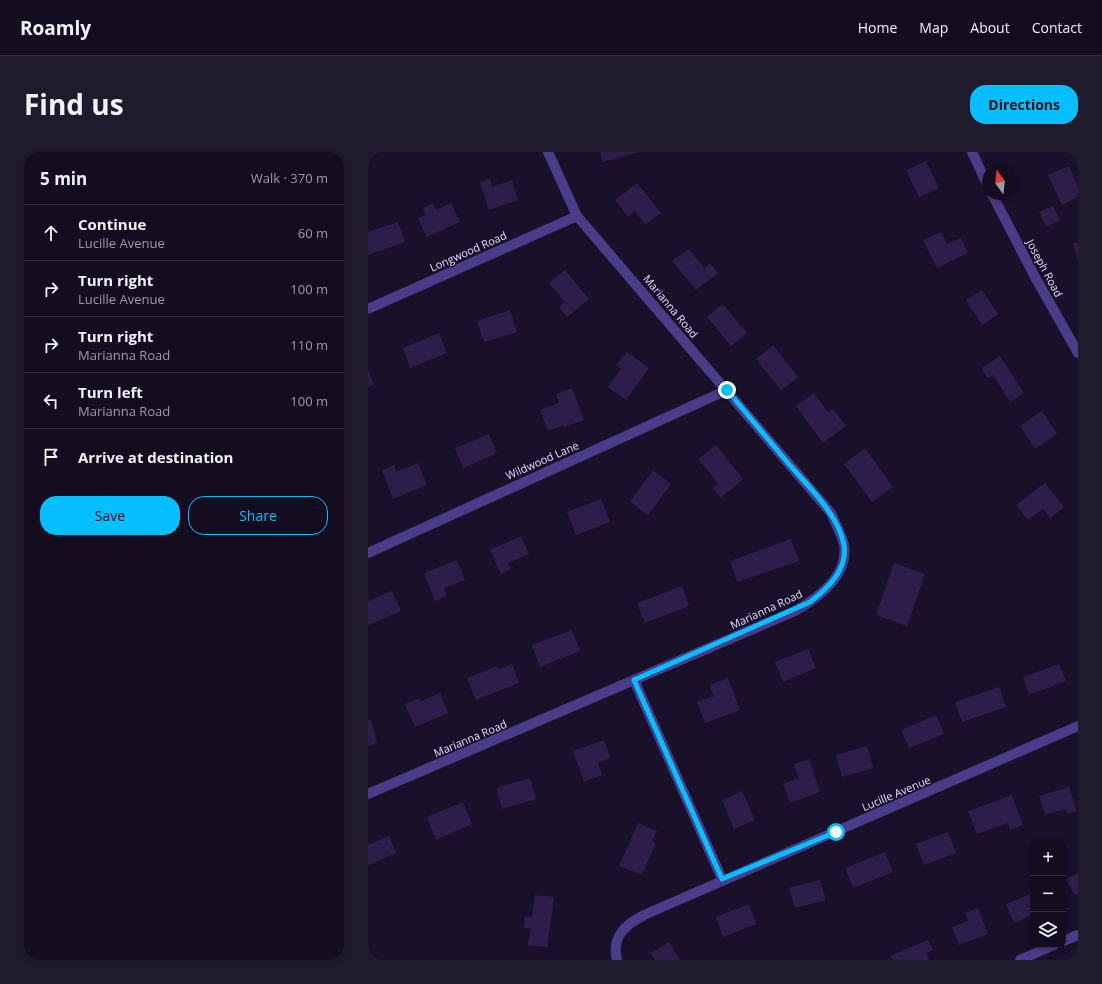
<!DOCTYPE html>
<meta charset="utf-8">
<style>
body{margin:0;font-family:"Open Sans",sans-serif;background:#201b2c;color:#f1f3f6}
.controls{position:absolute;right:12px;bottom:12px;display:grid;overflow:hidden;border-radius:8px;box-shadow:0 2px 6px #0003}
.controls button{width:36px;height:36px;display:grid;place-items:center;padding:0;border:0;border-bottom:1px solid #322d3d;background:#130d1f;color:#f1f3f6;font:20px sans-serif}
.compass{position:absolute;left:614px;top:12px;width:36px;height:36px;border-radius:50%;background:#130d1f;box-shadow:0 2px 6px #0003;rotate:345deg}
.stop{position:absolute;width:12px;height:12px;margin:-9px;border:3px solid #06bffe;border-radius:50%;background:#fff}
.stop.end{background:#06bffe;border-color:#fff;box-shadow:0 1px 4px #0008}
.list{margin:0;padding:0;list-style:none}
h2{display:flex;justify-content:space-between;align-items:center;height:52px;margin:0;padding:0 16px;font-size:17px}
h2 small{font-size:13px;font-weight:400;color:#9d9ca4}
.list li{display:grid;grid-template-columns:26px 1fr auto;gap:12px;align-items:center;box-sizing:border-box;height:56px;padding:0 16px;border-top:1px solid #322d3d}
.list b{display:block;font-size:15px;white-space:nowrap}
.list p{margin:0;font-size:13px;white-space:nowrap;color:#9d9ca4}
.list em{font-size:13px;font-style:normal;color:#9d9ca4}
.actions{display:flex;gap:8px;padding:12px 16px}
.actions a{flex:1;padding:9px 0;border:1px solid #06bffe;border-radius:16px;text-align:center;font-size:14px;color:#06bffe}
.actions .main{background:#06bffe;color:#111}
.icon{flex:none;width:22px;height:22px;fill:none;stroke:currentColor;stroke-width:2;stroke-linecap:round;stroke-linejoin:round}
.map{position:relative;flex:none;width:710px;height:808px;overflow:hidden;border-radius:16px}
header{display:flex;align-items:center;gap:24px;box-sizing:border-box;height:56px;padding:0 20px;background:#130d1f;border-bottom:1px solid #322d3d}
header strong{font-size:19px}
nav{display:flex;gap:22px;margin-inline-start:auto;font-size:14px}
.intro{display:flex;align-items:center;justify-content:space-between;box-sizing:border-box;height:96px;padding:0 24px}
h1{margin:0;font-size:28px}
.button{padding:10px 18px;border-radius:16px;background:#06bffe;color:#111;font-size:14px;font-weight:700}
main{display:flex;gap:24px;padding:0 24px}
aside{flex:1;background:#130d1f;border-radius:16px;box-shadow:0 2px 6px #0003}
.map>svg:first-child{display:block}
.building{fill:#2d1d4a}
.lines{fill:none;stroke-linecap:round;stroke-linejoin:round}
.minor{stroke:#4a3c88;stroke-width:10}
.route{stroke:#06bffe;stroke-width:5}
.labels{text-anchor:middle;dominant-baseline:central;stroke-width:3;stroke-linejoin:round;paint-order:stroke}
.street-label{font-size:11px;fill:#e3d9ff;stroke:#191129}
</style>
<header>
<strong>Roamly</strong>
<nav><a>Home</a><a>Map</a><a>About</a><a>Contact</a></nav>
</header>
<div class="intro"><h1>Find us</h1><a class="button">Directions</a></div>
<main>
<aside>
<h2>5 min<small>Walk · 370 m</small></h2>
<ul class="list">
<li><svg class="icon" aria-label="ahead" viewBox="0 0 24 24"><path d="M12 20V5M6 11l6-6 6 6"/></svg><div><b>Continue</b><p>Lucille Avenue</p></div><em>60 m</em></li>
<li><svg class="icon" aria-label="right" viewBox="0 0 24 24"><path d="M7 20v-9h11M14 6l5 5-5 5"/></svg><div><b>Turn right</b><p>Lucille Avenue</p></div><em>100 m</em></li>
<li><svg class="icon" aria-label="right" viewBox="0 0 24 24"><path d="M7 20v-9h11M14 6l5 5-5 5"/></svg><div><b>Turn right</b><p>Marianna Road</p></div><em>110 m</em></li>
<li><svg class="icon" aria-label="left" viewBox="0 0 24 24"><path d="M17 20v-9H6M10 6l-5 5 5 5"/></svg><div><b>Turn left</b><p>Marianna Road</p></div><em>100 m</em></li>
<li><svg class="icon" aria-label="arrive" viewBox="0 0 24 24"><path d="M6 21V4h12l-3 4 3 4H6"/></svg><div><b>Arrive at destination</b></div></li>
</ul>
<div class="actions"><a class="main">Save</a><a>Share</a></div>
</aside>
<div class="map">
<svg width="710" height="808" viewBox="0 0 710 808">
<rect width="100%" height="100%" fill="#191129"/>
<path class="building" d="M232 0H271L235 10Z
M558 9 571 36 551 45 538 18Z
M701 14 710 35V45L694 53 680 23Z
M122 27 124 35 144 28 150 48 121 58 112 30Z
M269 31 293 61 277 73 267 59 260 65 247 48Z
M65 51 68 58 83 51 92 70 59 85 50 66 58 63 55 56Z
M685 54 692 68 678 75 671 60Z
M30 70 37 90 0 103V80Z
M573 80 579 92 593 86 600 101 569 116 555 88Z
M710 90V107L705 91Z
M321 97 336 116 342 111 350 121 328 138 304 109Z
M197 118 221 147 199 165 191 155 197 150 181 131Z
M614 138 630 162 614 173 598 148Z
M355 152 379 181 363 194 339 165Z
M142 158 149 180 116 190 109 169Z
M71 181 79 201 42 216 35 196Z
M405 193 430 225 413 238 388 207Z
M259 200 281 216 258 248 240 235 253 217 248 213Z
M632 204 656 241 642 250 625 223 620 226 613 216Z
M0 218 6 232 0 235Z
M204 236 216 268 196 275 195 273 180 279 172 258 191 251 188 242Z
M446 241 460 260 465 257 478 274 455 291 428 254Z
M674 259 689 282 667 297 652 274Z
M121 282 129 301 95 316 87 296Z
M348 293 375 327 353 346 345 336 350 331 330 307Z
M497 296 525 335 504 350 476 312Z
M50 311 59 333 25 347 14 318 26 313 28 320Z
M285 318 303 332 280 363 262 350Z
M677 331 696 355 682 366 675 357 660 368 648 353Z
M233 347 242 370 208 383 199 360Z
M153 384 161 402 140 411 143 417 133 422 122 398Z
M423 387 431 409 369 430 362 409Z
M89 408 97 428 76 436 79 444 67 449 56 421Z
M526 411 557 422 539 474 508 463Z
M314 434 321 454 277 471 269 451Z
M24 439 33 459 0 473V449Z
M204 478 212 499 172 515 164 493Z
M440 497 448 516 415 530 407 510Z
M144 512 151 531 108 548 99 526 129 514 131 517Z
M691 512 698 529 661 543 655 525Z
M360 526 372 558 337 571 329 550 346 544 341 533Z
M631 535 638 555 594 570 587 550Z
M72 541 80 561 47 575 37 552 52 546 53 549Z
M568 563 576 582 541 596 533 578Z
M0 568H3L9 591 0 594Z
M236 588 243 606 230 611 234 623 216 630 205 599Z
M499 594 505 616 474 625 468 603Z
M441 607 452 640 422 651 415 632 431 626 426 612Z
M162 626 168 647 134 657 128 636Z
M701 635 709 659 699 662 697 657 677 663 671 644Z
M374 639 387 668 366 677 354 648Z
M644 643 655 673 642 678 640 671 609 682 600 659Z
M95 650 104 672 68 688 59 665Z
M270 671 289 679 284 689 288 691 274 723 251 714Z
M580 680 588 701 556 713 548 692Z
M21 684 28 701 0 713V693Z
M517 700 525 720 485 736 477 716Z
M710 721V742L706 743 698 727Z
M452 728 458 748 427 756 421 736Z
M665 741V763L646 771 638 752Z
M167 743 186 745 179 795 160 793 163 776H156L157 764 164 765Z
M381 752 388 772 355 785 348 765Z
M610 756 620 782 591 793 584 775 600 769 597 761Z
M560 788 565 798 558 801 561 808H524L522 804Z
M301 790 312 808H287L282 801Z"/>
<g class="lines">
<path class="minor" d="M604 0 620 34
M624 42 667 125 710 201
M0 157 209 64
M0 401 359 238
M266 528 354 727
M0 642 427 459C450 446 481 424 476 393 474 383 467 371 463 361L209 64 180 0
M695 789 710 783
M249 808C243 785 257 773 276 763L710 574
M652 808 686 793"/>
</g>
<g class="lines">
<path class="route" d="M359 238C379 262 399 286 420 311 439 333 471 363 476 393 480 418 459 437 442 450L266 528 354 727 468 680"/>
</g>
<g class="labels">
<g class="street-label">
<text transform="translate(100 99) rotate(-24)">Longwood Road</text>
<text transform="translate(677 116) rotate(62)">Joseph Road</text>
<text transform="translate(303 154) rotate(50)">Marianna Road</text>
<text transform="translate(174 308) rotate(-24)">Wildwood Lane</text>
<text transform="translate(398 457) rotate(-25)">Marianna Road</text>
<text transform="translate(102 586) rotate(-23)">Marianna Road</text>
<text transform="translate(528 641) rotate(-23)">Lucille Avenue</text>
</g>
</g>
</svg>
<div class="controls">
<button>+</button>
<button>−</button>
<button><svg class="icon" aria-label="layers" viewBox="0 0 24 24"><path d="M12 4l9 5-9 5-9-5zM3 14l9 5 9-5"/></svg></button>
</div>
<svg class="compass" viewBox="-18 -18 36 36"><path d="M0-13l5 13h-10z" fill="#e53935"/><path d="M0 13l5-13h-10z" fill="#9d9ca4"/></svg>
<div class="stop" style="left:468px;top:680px"></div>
<div class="stop end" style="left:359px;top:238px"></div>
</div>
</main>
